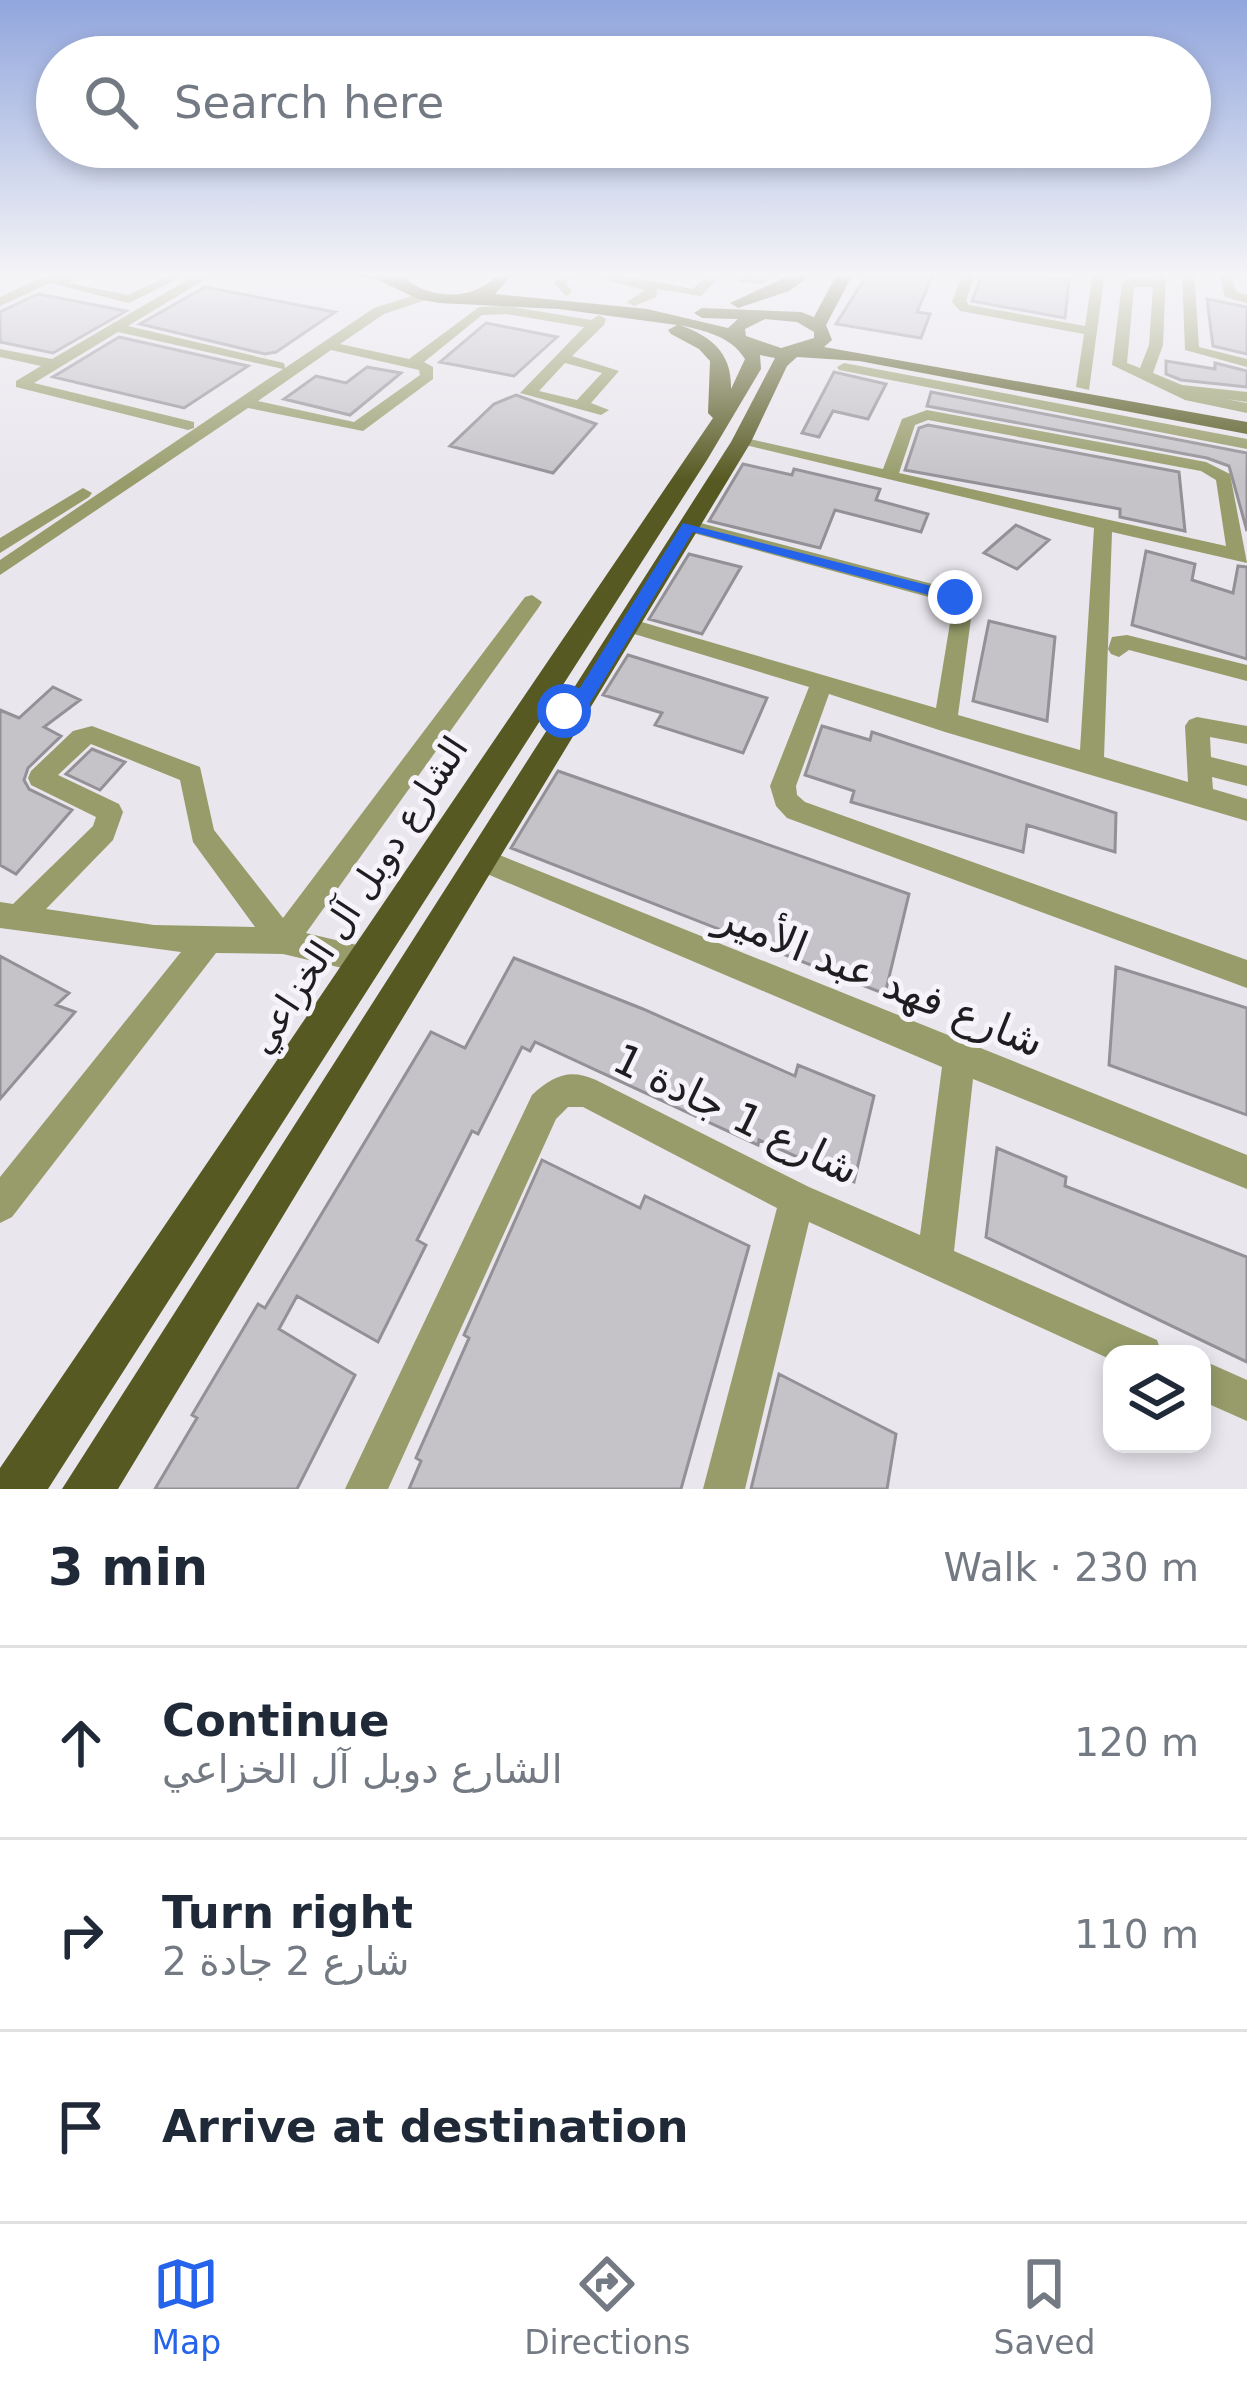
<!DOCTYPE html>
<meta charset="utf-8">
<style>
body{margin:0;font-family:"DejaVu Sans",Vazirmatn,sans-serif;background:#f6f6f7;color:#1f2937}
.controls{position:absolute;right:36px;bottom:36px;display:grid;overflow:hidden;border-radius:24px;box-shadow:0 6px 18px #0003}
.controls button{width:108px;height:108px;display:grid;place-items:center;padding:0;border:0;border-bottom:3px solid #e0e1e3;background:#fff;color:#1f2937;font:60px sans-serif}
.stop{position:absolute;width:36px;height:36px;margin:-27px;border:9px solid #2563eb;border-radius:50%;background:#fff}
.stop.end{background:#2563eb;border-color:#fff;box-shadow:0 3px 12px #0008}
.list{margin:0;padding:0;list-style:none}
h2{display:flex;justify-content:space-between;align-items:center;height:156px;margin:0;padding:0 48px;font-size:51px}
h2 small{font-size:39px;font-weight:400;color:#747a83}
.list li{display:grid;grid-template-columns:78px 1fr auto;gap:36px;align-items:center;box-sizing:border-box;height:192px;padding:0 48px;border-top:3px solid #e0e1e3}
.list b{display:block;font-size:45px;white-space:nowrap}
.list p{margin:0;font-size:39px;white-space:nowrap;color:#747a83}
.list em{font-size:39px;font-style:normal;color:#747a83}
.icon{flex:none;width:66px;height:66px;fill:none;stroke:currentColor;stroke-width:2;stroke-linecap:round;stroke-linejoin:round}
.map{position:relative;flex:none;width:1247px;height:1489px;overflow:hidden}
.search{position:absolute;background:#fff;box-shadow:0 6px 18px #0003;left:36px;right:36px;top:36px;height:132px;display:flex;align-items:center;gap:30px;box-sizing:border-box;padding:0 42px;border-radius:66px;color:#747a83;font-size:45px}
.sheet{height:732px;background:#fff}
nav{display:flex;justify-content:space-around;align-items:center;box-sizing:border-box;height:168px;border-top:3px solid #e0e1e3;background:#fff;font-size:33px;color:#747a83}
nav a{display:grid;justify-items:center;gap:6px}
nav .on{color:#2563eb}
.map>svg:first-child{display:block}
.building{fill:#c5c2c8;stroke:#939096;stroke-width:3}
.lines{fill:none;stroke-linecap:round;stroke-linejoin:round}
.minor{fill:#979c6a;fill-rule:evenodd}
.major{fill:#565921;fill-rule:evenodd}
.route{fill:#2563eb}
.labels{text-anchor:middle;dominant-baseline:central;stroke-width:10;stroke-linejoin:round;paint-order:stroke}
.street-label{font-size:36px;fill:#1e1d20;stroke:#f7f3fa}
.near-street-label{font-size:42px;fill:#1e1d20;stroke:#f7f3fa}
</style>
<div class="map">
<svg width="1247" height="1489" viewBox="0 0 1247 1489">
<rect width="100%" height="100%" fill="#e9e6ed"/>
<path class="building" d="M869 272H934L917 312 930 314 921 338 836 324Z
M983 272 1069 280 1065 318 972 301Z
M205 287 335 312 276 352 265 354 140 324Z
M38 294 126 311 53 353 0 342V312Z
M1207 299 1247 307V354L1213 346Z
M486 323 557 337 514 376 440 362Z
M119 337 248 366 184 408 53 377Z
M1166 361 1215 369V363L1247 371V387L1181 380 1166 374Z
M367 367 401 373 350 415 284 399 316 376 346 383Z
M834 372 886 384 868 419 833 411 819 437 802 433Z
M931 392 1247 453V531L1229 466 1207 458 927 406Z
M516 395 596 424 553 473 450 446 494 404Z
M928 425 1179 472 1185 531 1120 517V509L905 470 919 428Z
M743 464 792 475 794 469 880 489 876 500 928 514 921 532 835 510 820 548 709 521Z
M1016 525 1049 540 1017 569 984 553Z
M1146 551 1195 564 1192 580 1233 593 1238 566 1247 567V659L1132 625Z
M689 554 741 567 702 634 649 619Z
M989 621 1055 637 1047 721 973 701Z
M628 655 767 698 743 753 655 725 662 713 603 695Z
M53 687 80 700 44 727 61 736 28 768 24 780 29 789 72 810 16 874 0 865V710L19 718Z
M822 726 870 740 872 732 1116 813 1115 852 1027 825 1023 852 851 802 854 791 805 775Z
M92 749 125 762 100 790 66 774Z
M558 771 909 894 885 994 511 848Z
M0 956 69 993 56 1005 75 1012 0 1099Z
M514 958 643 1009 795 1076 798 1065 874 1096 854 1182 759 1140 758 1145 535 1042 530 1051 522 1047 478 1134 472 1131 417 1240 426 1245 378 1342 297 1296 279 1329 355 1375 297 1489H155L197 1418 192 1415 258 1304 265 1308 431 1032 465 1048Z
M1116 967 1247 1008V1115L1109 1065Z
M997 1148 1066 1177 1065 1186 1247 1257V1362L986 1237Z
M542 1160 640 1208 645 1196 749 1246 681 1489H409L421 1461 416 1458 469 1338 464 1335Z
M779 1374 896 1434 887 1489H751Z"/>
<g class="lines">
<path class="minor" d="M53 272H84L68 283 128 295 166 277 162 272H176L180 278 129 303 50 283 0 306V297Z
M201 272H217L128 326 284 363 285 368 374 308 424 292 431 296 429 299 384 314 340 344 409 359 479 307 507 306 591 320 599 315 606 319 604 325 572 356 619 371 591 403 609 410 601 415 520 393 584 327 507 314 482 315 424 362 433 367V379L363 431 248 408 0 575V560L283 369 118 332 34 383 194 422V428L188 430 16 387V381L41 366 0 357V349L52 359ZM331 350 419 370 420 375 354 422 258 401ZM565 363 602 373 577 400 539 391Z
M607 272 693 289 710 272H724L701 296 657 289 656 297 634 306 627 302 645 290 595 277 569 279 566 283 572 292 566 296 554 283 564 272Z
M733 272 760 276 780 272 763 284 740 282Z
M963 272H975L966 301 969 305 1085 326 1093 272H1105L1089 390 1076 387 1084 334 960 311 952 302Z
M1154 272 1166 273 1163 345 1153 373 1182 385 1247 392V402L1225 399 1247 403V413L1185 400 1112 365 1122 283 1128 279H1153ZM1134 287H1153L1149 345 1140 368 1127 363Z
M1182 272H1194L1199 347 1247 359V367L1185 350Z
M1219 272H1231L1236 292 1247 295V303L1225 297Z
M844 363 1247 439V449L839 370 837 367Z
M927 410 1206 462 1230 474 1247 563 1112 532 1104 757 1188 782 1185 726 1189 720 1197 717 1247 726V744L1210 737 1211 757 1247 766V786L1212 777 1213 789 1247 799V821L945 732 829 694 796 786 797 795 805 802 1247 960V988L787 818 776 806 770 786 809 687 621 630 617 625 628 618 936 708 952 611 947 602 682 530 680 526 689 520 955 590 962 592 972 611 958 715 1080 750 1094 528 733 442 741 437 883 469 902 419ZM928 420 1201 471 1216 480 1226 546 899 473 915 425Z
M83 488 92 493 89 497 0 553V538Z
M532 595 542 602 539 607 306 933 378 950 383 960 378 970 368 974 283 954 216 953 12 1217 0 1223V1177L181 952 0 928V902L13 904 93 826 96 817 31 785 28 778 31 771 73 731 92 726 200 767 214 830 283 918 525 597ZM91 744 180 780 193 842 255 927 154 925 46 909 113 840 123 812 119 804 58 775Z
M1127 635 1247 665V681L1129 650 1119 657 1111 654 1108 649 1112 637Z
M482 848 1247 1155V1189L973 1079 954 1251 1157 1340 1162 1354H1112V1360L809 1222 745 1489H703L777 1208 583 1107H568L556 1119 388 1489H345L532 1095C553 1076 569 1068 596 1080L809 1187 920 1235 942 1067 473 868 469 860 473 852Z
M1202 1360 1247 1380V1421L1202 1401Z"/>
<path class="major" d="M313 272H410L407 280C434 301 478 300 500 272H515L495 294 647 309 728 328 738 319 702 318 694 313 702 308 801 312 814 317 838 272H854L826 325 832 340 824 347 1247 422V434L859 361 797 357 787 366 751 442 118 1489H62L731 442 775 358 760 355 761 369 707 460 48 1489H0V1468L713 418 708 413 710 361 699 349 671 334 668 330 677 325 559 309 439 303 418 299 376 279ZM765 319 797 322 814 332V338L781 348 746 336 745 329ZM680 325C705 331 731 336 745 359L731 389C732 353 712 337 680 325Z
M797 272H816L789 291 738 308 730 303Z"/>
</g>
<linearGradient id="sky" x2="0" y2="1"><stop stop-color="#91a6dd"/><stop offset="0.57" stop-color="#f5f4f7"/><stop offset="1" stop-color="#f5f4f7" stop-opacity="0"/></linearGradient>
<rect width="1247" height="481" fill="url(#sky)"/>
<path class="route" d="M683 523 955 592 963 597 955 602 693 532 584 713 558 716V706L571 702Z"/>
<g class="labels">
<g class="street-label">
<text transform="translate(358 895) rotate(-57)">الشارع دوبل آل الخزاعي</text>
</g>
<g class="near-street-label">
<text transform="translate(880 979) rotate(22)">شارع فهد عبد الأمير</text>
<text transform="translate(736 1114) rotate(26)">شارع 1 جادة 1</text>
</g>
</g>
</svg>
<div class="controls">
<button><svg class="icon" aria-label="layers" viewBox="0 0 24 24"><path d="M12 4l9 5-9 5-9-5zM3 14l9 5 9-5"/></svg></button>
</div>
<div class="stop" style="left:564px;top:711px"></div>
<div class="stop end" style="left:955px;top:597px"></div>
<div class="search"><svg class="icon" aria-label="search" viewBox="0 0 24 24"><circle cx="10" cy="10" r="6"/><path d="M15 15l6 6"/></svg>Search here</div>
</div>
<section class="sheet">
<h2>3 min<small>Walk · 230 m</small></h2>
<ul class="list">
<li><svg class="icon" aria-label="ahead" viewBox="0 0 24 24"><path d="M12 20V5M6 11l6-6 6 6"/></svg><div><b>Continue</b><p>الشارع دوبل آل الخزاعي</p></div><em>120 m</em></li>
<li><svg class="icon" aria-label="right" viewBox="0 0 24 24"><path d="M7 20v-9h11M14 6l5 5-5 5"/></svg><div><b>Turn right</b><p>شارع 2 جادة 2</p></div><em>110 m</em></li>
<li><svg class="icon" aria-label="arrive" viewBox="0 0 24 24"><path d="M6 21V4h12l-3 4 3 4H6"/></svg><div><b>Arrive at destination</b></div></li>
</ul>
</section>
<nav>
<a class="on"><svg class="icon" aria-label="map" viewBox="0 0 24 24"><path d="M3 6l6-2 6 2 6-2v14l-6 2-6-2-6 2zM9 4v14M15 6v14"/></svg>Map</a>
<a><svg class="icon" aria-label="directions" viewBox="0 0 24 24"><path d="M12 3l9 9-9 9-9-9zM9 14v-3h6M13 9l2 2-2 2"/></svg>Directions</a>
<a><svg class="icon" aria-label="saved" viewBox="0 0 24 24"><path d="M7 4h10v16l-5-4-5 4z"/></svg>Saved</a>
</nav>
